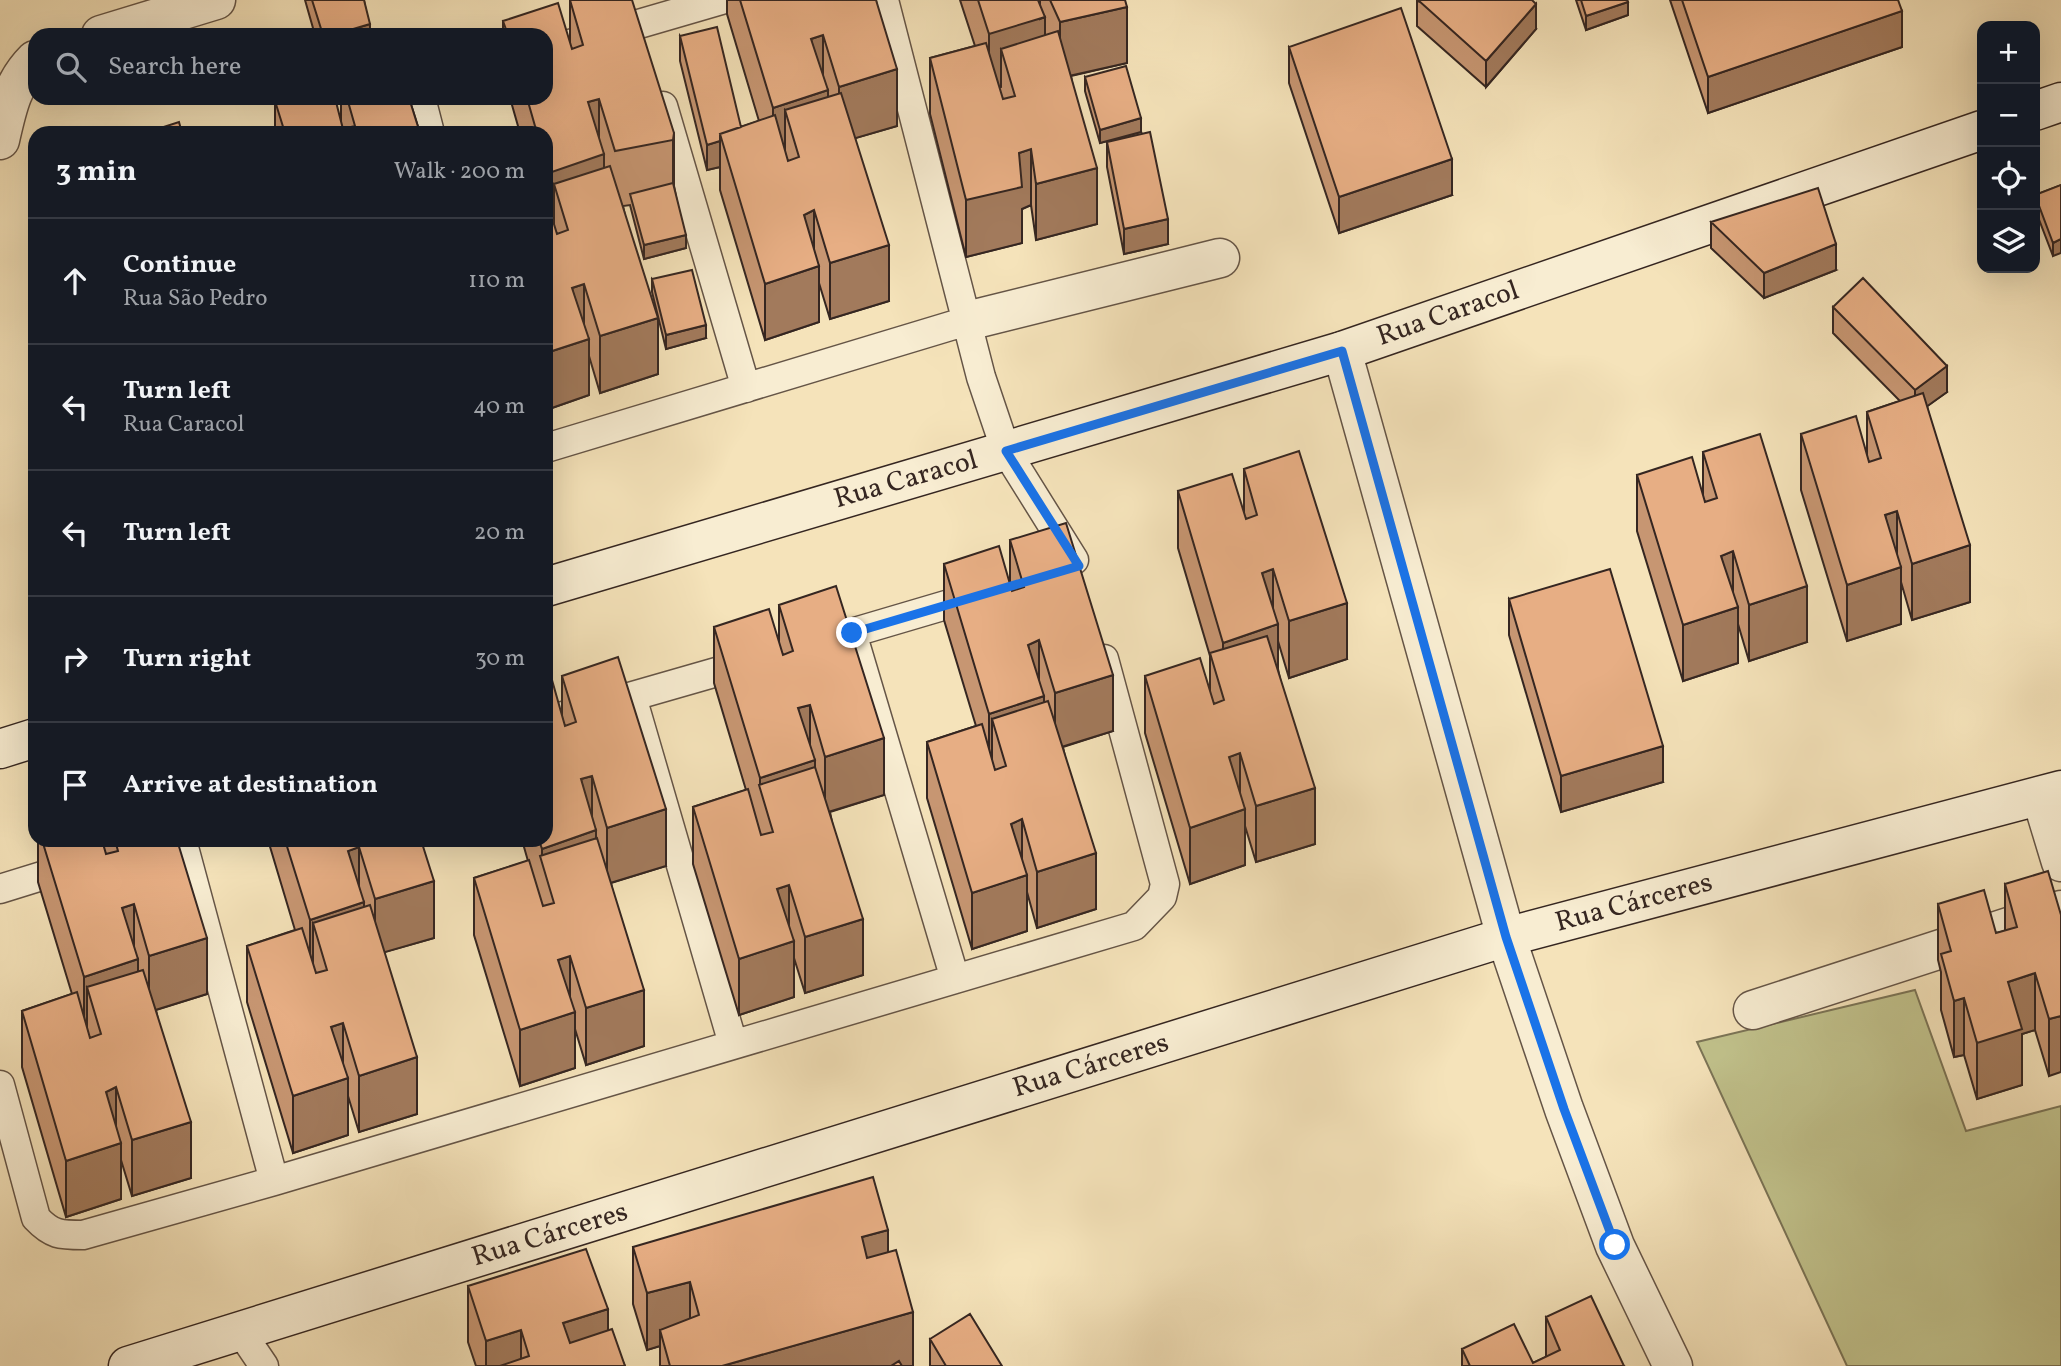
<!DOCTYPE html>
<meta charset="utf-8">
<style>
body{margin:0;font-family:Vollkorn,serif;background:#242831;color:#f1f3f6}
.controls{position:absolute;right:21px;top:21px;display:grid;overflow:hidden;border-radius:14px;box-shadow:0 7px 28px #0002}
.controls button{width:63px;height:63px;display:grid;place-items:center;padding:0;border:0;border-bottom:2px solid #363941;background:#171b24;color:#f1f3f6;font:35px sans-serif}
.stop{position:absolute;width:21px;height:21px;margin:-16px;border:5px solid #1a73e8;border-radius:50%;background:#fff}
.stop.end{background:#1a73e8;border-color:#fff;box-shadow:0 2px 7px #0008}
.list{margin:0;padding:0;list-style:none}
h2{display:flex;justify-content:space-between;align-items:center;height:91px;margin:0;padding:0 28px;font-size:30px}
h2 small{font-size:23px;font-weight:400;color:#9ea1a6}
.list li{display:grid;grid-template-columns:46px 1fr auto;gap:21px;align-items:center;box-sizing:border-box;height:126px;padding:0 28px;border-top:2px solid #363941}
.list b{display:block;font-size:26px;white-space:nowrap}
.list p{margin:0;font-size:23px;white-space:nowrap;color:#9ea1a6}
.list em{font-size:23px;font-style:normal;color:#9ea1a6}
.icon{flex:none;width:38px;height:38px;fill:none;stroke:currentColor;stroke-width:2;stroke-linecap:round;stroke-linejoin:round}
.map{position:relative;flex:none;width:2061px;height:1366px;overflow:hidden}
.search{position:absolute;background:#171b24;box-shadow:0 7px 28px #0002;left:28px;top:28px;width:525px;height:77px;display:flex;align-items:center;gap:18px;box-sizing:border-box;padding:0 24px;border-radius:21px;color:#9ea1a6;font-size:26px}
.panel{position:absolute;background:#171b24;box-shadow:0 7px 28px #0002;left:28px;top:126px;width:525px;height:721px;border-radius:21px}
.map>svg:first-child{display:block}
.green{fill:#c1c28c;stroke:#7b7456;stroke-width:2}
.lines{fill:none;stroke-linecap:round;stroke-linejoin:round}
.lane-casing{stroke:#655547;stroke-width:31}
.street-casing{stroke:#655547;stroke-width:41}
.secondary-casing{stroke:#352621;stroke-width:41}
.lane{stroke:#f8edd2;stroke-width:28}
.street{stroke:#f8edd2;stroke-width:38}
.secondary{stroke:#f8edd2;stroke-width:38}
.wall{fill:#c79672;stroke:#352621;stroke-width:2}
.shaded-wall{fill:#a27a5c;stroke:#352621;stroke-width:2}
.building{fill:#e7ae84;stroke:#352621;stroke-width:2}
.route{stroke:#1a73e8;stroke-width:9}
.labels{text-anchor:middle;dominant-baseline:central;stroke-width:7;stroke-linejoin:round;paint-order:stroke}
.street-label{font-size:28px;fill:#352621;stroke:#f8edd2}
</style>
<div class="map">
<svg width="2061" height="1366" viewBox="0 0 2061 1366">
<rect width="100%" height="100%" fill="#f5e3ba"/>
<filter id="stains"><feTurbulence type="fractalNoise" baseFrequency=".00286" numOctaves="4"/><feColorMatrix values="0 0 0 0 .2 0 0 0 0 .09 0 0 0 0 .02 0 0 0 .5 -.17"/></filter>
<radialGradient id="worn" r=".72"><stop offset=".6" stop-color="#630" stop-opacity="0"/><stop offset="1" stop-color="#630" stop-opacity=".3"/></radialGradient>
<path class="green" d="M1915 990 1966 1131 2061 1106V1366H1847L1697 1042Z"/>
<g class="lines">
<g class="lane-casing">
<path id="lane" d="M884 0 981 377 1006 451 1074 560
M546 51 721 0
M421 98 430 133
M663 106 746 388
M546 448 967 321
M852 633 955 979
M814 644 980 595
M632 697 733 1044
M546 721 748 663
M182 840 274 1181
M0 889 74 866
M0 1085 36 1218C52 1235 60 1235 83 1235L274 1181 1134 926 1162 897 1165 884 1104 659
M241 1332 264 1366"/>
</g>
<g class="street-casing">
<path id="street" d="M101 35 216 0
M0 140C7 109 12 83 35 60
M967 321 1220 258
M1342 351 1506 937 1564 1109 1615 1246 1673 1366
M2041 796 2061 862
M1753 1010 2061 910"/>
</g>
<g class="secondary-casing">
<path id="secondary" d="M2035 111 2061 102
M546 587 1342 351 1982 130
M0 749 35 738
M128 1366 1506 937 2061 790"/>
</g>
<use href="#lane" class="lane"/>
<use href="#street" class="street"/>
<use href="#secondary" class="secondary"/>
</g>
<path class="wall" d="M305 0H364L370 35H315Z
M570 0 674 133V186L686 248 644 259 630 205 623 206 658 374 600 393 589 356V395L546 410V133H520L510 98H546V35H503V21L570 41Z
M727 0H876L897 126 855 138 889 301 830 319 819 283V322L765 340 720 190V167L707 170 680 61V36L741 127 759 121 727 14Z
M960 0H1125L1127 63 1071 76 1097 224 1036 240 1031 205 1022 209V243L966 257 930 114V58L975 46Z
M1576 0H1627L1628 15 1586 30Z
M1670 0H1898L1902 47 1708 113Z
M1417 1 1536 29 1486 87 1417 26Z
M1289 47 1452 195 1339 233 1289 83Z
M1085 77 1141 132 1100 143 1085 91Z
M341 98H409L420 133H275V101L341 121Z
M1107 142 1168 244 1124 254 1107 167Z
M2061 185 2053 256 2035 209V195Z
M1711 222 1836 270 1764 298 1711 248Z
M652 279 706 338 666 349 652 292Z
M1833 307 1947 392 1927 406 1970 602 1912 620 1901 582V624L1847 641 1801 490V434L1867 454V412L1900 401 1833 333Z
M35 353V426L30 411V354Z
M1703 452 1807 642 1749 661 1738 624V663L1683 681 1637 531V475L1703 494Z
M1244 469 1347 659 1289 678 1278 641V669L1315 844 1256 862 1245 826V865L1190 884 1145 733V676L1210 693V656L1178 548V491L1244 512Z
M1010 540 1113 731 1063 747 1096 909 1037 928 1027 892V931L972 949 927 798V742L976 726 944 620V564L1010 583Z
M1509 599 1663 782 1561 812 1509 635Z
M779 605 884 795 830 812 863 975 805 993 794 958V997L739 1015 693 864V807L746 790 714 683V627L779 644Z
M562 676 666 866 611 883 644 1046 586 1065 575 1029V1068L520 1086 474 935V878L528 861 522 840H546L562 718Z
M38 840H102L104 846V840H177L207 994 156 1010 191 1178 132 1196 121 1160V1199L66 1217 22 1067V1011L72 994 38 882Z
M268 840H421L434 938 384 952 417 1114 359 1132 348 1096V1135L293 1153 247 1002V946L295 930Z
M2005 884 2061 915 2049 1076 2035 1030 2022 1034V1085L1977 1099 1964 1055 1954 1057 1941 1010V972L1938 960V904L1996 933 2005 931Z
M633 1247 888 1252 913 1366H660V1346L647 1350 633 1304Z
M468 1286 608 1330 625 1366H476L468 1342Z
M1546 1317 1624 1366H1462V1349L1533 1363 1546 1357Z
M930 1339 1002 1366H930Z"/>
<path class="shaded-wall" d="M1029 0H1040V19L1045 17V74L1001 49V87L989 90V34Z
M1628 2V15L1586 30V16Z
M1536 4V29L1486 87V61Z
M1127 7V63L1060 78V22Z
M1902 11V47L1708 113V77Z
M370 24V35H333Z
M823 35V91L811 39Z
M897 69V126L839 143V87Z
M828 90V147L785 110V160L773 165V108Z
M599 99V155L604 154V210L554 184V227L549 229V173L588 102Z
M1141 118V132L1100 143V130Z
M674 133V189L673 196V140Z
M720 141V167L707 170V145Z
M1031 149V205L1022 209V243L966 257V200L1019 153Z
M1452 159V195L1339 233V197Z
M1097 168V224L1036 240V184Z
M814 210V267L804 215Z
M1168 219V244L1124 254V229Z
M686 235V248L644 259V245Z
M2061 239V253L2053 256V243Z
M1836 244V270L1764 298V273Z
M889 245V301L830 319V263Z
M819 266V322L765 340V284Z
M584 284V340L572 288Z
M658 318V374L600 393V336Z
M706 325V338L666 349V335Z
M589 339V395L546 410V353Z
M1947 366V392L1915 415V390Z
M1897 511V568L1885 515Z
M1970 545V602L1912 620V564Z
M1733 551V608L1721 556Z
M1901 567V624L1847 641V585Z
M1273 569V625L1262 573Z
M1807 586V642L1749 661V605Z
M1347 603V659L1289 678V621Z
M1738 607V663L1683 681V625Z
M1278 624V680L1223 695V643Z
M1039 640V697L1028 645Z
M1113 675V731L1055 749V693Z
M1044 696V752L992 719V769L989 770V714Z
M810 705V761L798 708Z
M884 738V795L825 813V757Z
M1663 746V782L1561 812V776Z
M1240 753V809L1229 757Z
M815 760V817L760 788V778Z
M592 776V832L581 779Z
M1315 788V844L1256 862V806Z
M666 809V866L607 884V828Z
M1245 809V865L1190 884V828Z
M1022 819V876L1011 824Z
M596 830V887L542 862V849Z
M359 847V903L348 851Z
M1096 853V909L1037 928V872Z
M1027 875V931L972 949V893Z
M434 881V938L375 955V899Z
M789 885V941L777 889Z
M364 902V959L313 923V976L310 977V920Z
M134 904V960L122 908Z
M863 919V975L805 993V937Z
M207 938V994L149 1012V956Z
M794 941V997L739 1015V959Z
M570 956V1012L558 960Z
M138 959V1016L87 987V1033L84 1034V977Z
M2035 973V1030L2022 1034V1085L1977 1099V1043L2008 982Z
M644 990V1046L586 1065V1008Z
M1964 998V1055L1954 1057V1001Z
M575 1012V1068L520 1086V1030Z
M2061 1016V1072L2049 1076V1019Z
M343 1023V1079L331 1027Z
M417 1057V1114L359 1132V1076Z
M348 1078V1135L293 1153V1096Z
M116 1087V1144L106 1092Z
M191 1122V1178L132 1196V1140Z
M121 1143V1199L66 1217V1161Z
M888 1230V1287L862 1293V1237Z
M690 1282V1338L660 1330V1346L647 1350V1293Z
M608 1309V1365L563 1366V1323Z
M913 1312V1366H722Z
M521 1330V1366H486V1341Z"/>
<path class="building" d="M312 0H364L370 24 333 35H323Z
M570 0H632L674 133 673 140 615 151 599 99 588 102 604 154 549 173 546 162V133H537L527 98H546V35H508L503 21 558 3 572 49 583 45Z
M740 0H876L897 69 839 87 823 35 811 39 828 90 773 108Z
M978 0H1038L1045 17 989 34Z
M1050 0H1125L1127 7 1060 22Z
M1418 0H1532L1536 4 1486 61Z
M1581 0H1627L1628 2 1586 16Z
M1682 0H1898L1902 11 1708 77Z
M1401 8 1452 159 1339 197 1289 47Z
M717 27 741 127 720 134V141L707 145 680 36Z
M1058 31 1097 168 1036 184 1031 149 1019 153 1022 187 966 200 930 58 986 43 1003 99 1015 96 1001 49Z
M1126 66 1141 118 1100 130 1085 77Z
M841 93 889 245 830 263 814 210 804 215 819 266 765 284 720 134 775 115 788 161 799 157 785 110Z
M285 98H335L343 129 355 126 347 98H409L420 133H285L275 101Z
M179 122 182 133H145Z
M1150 132 1168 219 1124 229 1107 142Z
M610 166 658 318 600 336 584 284 572 288 589 339 546 353V198L557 234 568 230 554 184Z
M673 183 686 235 644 245 630 194Z
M2061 185V239L2053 243 2035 195Z
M1818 188 1836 244 1764 273 1711 222Z
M692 270 706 325 666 335 652 279Z
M1863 278 1947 366 1915 390 1833 307Z
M35 353V370L30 354Z
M1923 393 1970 545 1912 564 1897 511 1885 515 1901 567 1847 585 1801 434 1856 416 1869 462 1881 458 1867 412Z
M1760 434 1807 586 1749 605 1733 551 1721 556 1738 607 1683 625 1637 475 1692 457 1705 502 1717 498 1703 452Z
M1299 451 1347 603 1289 621 1273 569 1262 573 1278 624 1223 643 1178 491 1232 474 1246 519 1257 515 1244 469Z
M1066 523 1113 675 1055 693 1039 640 1028 645 1044 696 989 714 944 564 999 546 1012 591 1024 587 1010 540Z
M1610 569 1663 746 1561 776 1509 599Z
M836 586 884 738 825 757 810 705 798 708 815 760 760 778 714 627 769 609 783 655 793 651 779 605Z
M1267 636 1315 788 1256 806 1240 753 1229 757 1245 809 1190 828 1145 676 1200 658 1214 704 1224 700 1210 653Z
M618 657 666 809 607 828 592 776 581 779 596 830 542 849 539 840H546V682L552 680 565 726 576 722 562 676Z
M1048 701 1096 853 1037 872 1022 819 1011 824 1027 875 972 893 927 742 982 724 995 770 1006 766 992 719Z
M815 767 863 919 805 937 789 885 777 889 794 941 739 959 693 807 748 789 761 835 773 832 759 785Z
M597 838 644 990 586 1008 570 956 558 960 575 1012 520 1030 474 878 529 860 543 906 554 903 540 856Z
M42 840H102L106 854 118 851 115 840H177L207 938 149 956 134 904 122 908 138 959 84 977Z
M285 840H421L434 881 375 899 359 847 348 851 364 902 310 920Z
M2048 871 2061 915V1016L2049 1019 2035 973 2008 982 2022 1029 1977 1043 1964 998 1954 1001 1941 954 1951 951 1938 904 1984 890 1996 933 2017 927 2005 884Z
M370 905 417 1057 359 1076 343 1023 331 1027 348 1078 293 1096 247 946 302 928 316 973 327 970 313 923Z
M143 970 191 1122 132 1140 116 1087 106 1092 121 1143 66 1161 22 1011 77 992 90 1038 101 1034 87 987Z
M873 1177 888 1230 862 1237 867 1258 896 1250 913 1312 722 1366H670L660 1330 699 1315 690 1282 647 1293 633 1247Z
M586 1249 608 1309 563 1323 570 1343 612 1329 625 1366H500L529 1356 521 1330 486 1341 468 1286Z
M1591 1296 1624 1366H1470L1462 1349 1514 1324 1533 1363 1560 1350 1546 1317Z
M970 1314 1002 1366H946L930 1339Z
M899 1361 902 1366H891Z"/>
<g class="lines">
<path class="route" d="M852 633 1079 566 1006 451 1342 351 1506 937 1564 1109 1615 1245"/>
</g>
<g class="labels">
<g class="street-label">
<text transform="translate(1448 314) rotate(-19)">Rua Caracol</text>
<text transform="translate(906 480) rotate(-16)">Rua Caracol</text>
<text transform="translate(1634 903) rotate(-15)">Rua Cárceres</text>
<text transform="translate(1091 1066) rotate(-17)">Rua Cárceres</text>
<text transform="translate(550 1235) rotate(-17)">Rua Cárceres</text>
</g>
</g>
<rect width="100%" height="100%" filter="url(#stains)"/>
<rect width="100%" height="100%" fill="url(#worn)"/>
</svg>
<div class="controls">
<button>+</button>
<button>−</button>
<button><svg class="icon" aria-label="locate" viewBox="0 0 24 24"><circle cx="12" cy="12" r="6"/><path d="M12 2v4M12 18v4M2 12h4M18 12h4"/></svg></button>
<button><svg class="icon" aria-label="layers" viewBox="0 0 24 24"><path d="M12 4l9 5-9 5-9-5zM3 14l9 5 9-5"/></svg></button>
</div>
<div class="stop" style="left:1615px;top:1245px"></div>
<div class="stop end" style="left:852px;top:633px"></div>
<div class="search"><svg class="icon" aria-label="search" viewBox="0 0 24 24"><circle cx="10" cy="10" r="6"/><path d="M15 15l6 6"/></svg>Search here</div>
<section class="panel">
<h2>3 min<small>Walk · 200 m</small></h2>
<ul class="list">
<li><svg class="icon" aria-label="ahead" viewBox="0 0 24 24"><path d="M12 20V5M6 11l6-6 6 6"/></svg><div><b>Continue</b><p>Rua São Pedro</p></div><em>110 m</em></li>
<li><svg class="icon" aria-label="left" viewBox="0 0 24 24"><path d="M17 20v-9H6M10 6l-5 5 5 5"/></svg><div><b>Turn left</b><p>Rua Caracol</p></div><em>40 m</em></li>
<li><svg class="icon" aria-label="left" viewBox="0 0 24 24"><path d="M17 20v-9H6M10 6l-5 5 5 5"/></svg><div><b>Turn left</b></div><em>20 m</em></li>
<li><svg class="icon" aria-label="right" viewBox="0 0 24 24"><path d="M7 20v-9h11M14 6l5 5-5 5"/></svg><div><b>Turn right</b></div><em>30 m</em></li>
<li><svg class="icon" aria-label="arrive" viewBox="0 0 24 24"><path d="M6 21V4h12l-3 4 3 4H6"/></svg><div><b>Arrive at destination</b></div></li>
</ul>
</section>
</div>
